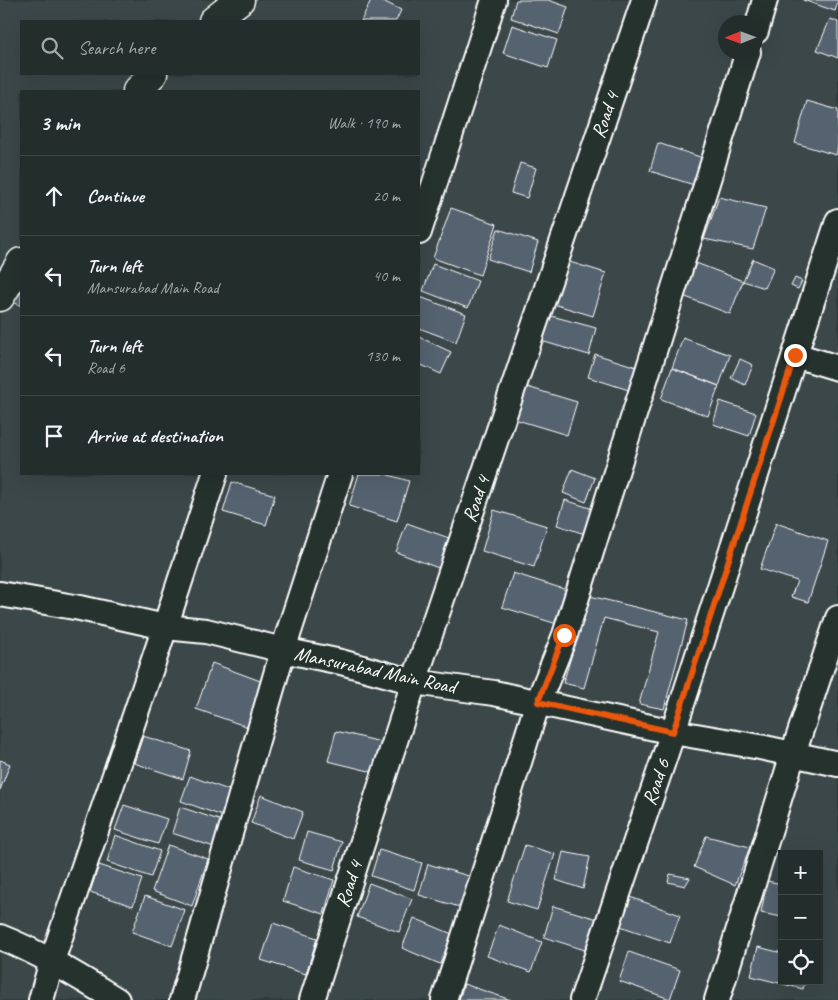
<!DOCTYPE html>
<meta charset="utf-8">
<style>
body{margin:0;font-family:Caveat,sans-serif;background:#2f3938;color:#f1f3f6}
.controls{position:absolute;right:15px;bottom:15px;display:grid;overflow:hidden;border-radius:0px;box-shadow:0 5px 20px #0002}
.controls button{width:45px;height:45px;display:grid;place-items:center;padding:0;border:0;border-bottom:1px solid #404948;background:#232d2c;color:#f1f3f6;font:25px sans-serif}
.compass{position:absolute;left:718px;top:15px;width:45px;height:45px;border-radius:50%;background:#232d2c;box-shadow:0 5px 20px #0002;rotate:269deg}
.stop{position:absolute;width:15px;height:15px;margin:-11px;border:4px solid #ea580c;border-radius:50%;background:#fff}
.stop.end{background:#ea580c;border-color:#fff;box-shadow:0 1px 5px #0008}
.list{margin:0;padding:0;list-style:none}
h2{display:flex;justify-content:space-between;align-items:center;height:65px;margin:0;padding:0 20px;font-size:21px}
h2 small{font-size:16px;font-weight:400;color:#a3a8a9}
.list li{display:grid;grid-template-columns:32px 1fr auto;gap:15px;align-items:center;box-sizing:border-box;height:80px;padding:0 20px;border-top:1px solid #404948}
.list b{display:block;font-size:19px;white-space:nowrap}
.list p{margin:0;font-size:16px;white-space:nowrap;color:#a3a8a9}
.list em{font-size:16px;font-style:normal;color:#a3a8a9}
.icon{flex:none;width:28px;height:28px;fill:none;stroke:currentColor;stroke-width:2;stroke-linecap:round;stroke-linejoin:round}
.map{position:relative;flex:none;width:838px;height:1000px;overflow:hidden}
.search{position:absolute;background:#232d2c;box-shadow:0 5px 20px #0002;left:20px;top:20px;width:400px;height:55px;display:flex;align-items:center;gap:12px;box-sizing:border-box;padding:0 18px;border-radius:0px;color:#a3a8a9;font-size:19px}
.panel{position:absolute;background:#232d2c;box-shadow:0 5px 20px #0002;left:20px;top:90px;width:400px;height:385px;border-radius:0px}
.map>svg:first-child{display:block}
.built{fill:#3a474a;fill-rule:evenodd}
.building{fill:#55626f;stroke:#fff}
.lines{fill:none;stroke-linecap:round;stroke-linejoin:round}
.minor-casing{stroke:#fff;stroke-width:28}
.tertiary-casing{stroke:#fff;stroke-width:31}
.minor{stroke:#26332d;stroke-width:24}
.tertiary{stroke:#26332d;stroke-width:28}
.route{stroke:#ea580c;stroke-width:6}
.labels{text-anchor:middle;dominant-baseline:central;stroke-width:5;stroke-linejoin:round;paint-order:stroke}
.street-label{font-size:20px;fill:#fff;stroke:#26332d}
</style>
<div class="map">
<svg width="838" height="1000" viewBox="0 0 838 1000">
<rect width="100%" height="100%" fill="#2f3c3a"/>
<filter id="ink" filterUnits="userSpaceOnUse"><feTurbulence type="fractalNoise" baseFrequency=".02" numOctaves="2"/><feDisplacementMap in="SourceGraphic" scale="10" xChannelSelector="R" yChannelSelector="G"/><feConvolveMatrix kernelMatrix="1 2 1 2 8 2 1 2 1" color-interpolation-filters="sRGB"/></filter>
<g filter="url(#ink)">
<path class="built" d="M0 0H838V1000H0ZM21 21H419V74H21ZM726 22H756V52H726ZM21 91H419V474H21ZM782 854H819V981H782Z"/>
<path class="building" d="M371 0H381L401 10 396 21H361Z
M516 0H548L568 7 559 34 511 18Z
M803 0H838V2L835 11Z
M830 19 838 22V58L817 50Z
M512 25 557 40 548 68 503 53Z
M807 101 838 110V146L836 155 795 143Z
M658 143 703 158 694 185 650 171Z
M520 163 536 168 527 198 511 193Z
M719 197 766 208 753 249 704 239Z
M451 208 497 224 480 275 433 258Z
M498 229 538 242 529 272 488 259Z
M753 259 774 268 765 288 743 281Z
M563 260 606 273 593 316 550 303Z
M696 263 743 281 730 314 683 296Z
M433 264 478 281 468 308 423 291Z
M795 278 802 281 798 289 791 286Z
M21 280V306L10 300Z
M420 297 466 314 456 342 419 328V301Z
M548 315 596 328 589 355 541 341Z
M419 337 451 352 441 374 419 364Z
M683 338 730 355 719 386 672 368Z
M595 354 643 369 635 392 588 377Z
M740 359 753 365 745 385 731 378Z
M672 368 719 386 708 416 661 399Z
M524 386 577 402 567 435 514 419Z
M720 401 756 413 749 436 713 424Z
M572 469 595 478 586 502 563 493Z
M359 474H385L409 481 397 521 349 506Z
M232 482 275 495 266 525 223 512Z
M565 500 593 509 585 534 557 525Z
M494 510 547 526 534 567 482 551Z
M407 523 460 542 449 572 396 552Z
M776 523 828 541 808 602 791 597 797 581 760 569Z
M513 573 567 590 557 624 502 607Z
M590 596 688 620 664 709 639 704 659 632 604 618 584 688 563 683Z
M212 663 263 682 248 727 196 709Z
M336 731 381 742 373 772 328 761Z
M143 736 191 751 183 779 134 763Z
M0 760 10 764 0 790Z
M190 776 234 792 225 817 181 801Z
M261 795 303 812 293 839 251 823Z
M124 805 167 819 158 844 115 830Z
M180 807 228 823 220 849 172 833Z
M307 832 342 842 334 870 299 860Z
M115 835 160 851 151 877 107 862Z
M706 836 750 847 735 885 694 867Z
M168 845 208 859 192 906 152 891Z
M525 845 555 854 537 910 507 901Z
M379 850 422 863 414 890 371 876Z
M563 852 590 857 583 889 556 880Z
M428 864 472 877 463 908 419 895Z
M99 865 142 879 133 906 90 892Z
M293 867 334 880 324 914 283 901Z
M670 874 690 878 685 886 668 882Z
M767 881 782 884V917L761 913Z
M369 883 412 899 399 932 357 917Z
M145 896 185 910 172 946 132 932Z
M630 897 680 915 670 943 620 926Z
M553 906 601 920 591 952 544 937Z
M414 918 452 934 440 964 402 948Z
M273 923 317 938 306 974 261 960Z
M499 925 542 942 531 972 487 956Z
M758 947 782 953V981H805L803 989 751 976Z
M629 952 680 970 670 999 619 981Z
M464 984 511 1000H459Z"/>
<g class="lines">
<g class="minor-casing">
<path id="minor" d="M756 31 765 0
M419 232 494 0
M795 355 838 368
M0 594 80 608 165 627 206 631 283 650 341 662 414 682 494 693 673 732 760 747 838 764
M0 937C41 953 79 977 117 1000
M41 1000 52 961 165 627 215 474
M182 1000 283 650 340 474
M312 1000 414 682 644 0
M444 1000 538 702 565 635 748 52
M582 1000 673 732 838 221
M717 1000 793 754 838 618"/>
</g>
<g class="tertiary-casing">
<path id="tertiary" d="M213 21 228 9 240 0
M137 91 153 74
M0 297 21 262"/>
</g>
<use href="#minor" class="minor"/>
<use href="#tertiary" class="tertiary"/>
</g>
</g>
<g class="lines" filter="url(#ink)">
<path class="route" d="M564 635 538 702 673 732 795 355"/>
</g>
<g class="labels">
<g class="street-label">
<text transform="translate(605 115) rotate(-71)">Road 4</text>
<text transform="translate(476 499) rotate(-71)">Road 4</text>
<text transform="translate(375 670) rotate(12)">Mansurabad Main Road</text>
<text transform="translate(656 782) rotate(-71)">Road 6</text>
<text transform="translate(349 884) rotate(-72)">Road 4</text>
</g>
</g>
</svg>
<div class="controls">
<button>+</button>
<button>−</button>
<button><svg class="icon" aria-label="locate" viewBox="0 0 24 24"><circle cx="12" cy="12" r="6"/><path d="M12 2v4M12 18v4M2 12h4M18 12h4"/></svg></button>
</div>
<svg class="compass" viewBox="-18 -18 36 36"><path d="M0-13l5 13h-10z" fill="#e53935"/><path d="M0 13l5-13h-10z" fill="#a3a8a9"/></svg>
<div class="stop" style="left:564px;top:635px"></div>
<div class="stop end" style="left:795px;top:355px"></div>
<div class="search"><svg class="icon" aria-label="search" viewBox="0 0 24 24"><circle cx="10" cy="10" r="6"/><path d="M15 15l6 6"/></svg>Search here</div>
<section class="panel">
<h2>3 min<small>Walk · 190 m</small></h2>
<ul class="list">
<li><svg class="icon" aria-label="ahead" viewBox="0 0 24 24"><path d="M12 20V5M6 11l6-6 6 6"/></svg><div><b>Continue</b></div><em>20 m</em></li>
<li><svg class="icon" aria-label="left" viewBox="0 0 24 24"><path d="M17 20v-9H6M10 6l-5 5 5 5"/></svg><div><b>Turn left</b><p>Mansurabad Main Road</p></div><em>40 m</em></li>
<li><svg class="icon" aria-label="left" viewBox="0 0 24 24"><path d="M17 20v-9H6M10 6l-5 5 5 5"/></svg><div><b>Turn left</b><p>Road 6</p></div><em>130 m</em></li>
<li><svg class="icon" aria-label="arrive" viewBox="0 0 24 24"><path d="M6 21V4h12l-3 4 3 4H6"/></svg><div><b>Arrive at destination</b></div></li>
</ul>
</section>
</div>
